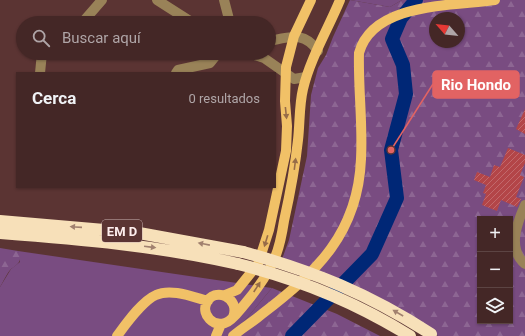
<!DOCTYPE html>
<html lang="es">
<meta charset="utf-8">
<style>
body{margin:0;font-family:Roboto,sans-serif;background:#4b2f2e;color:#f1f3f6}
.controls{position:absolute;right:12px;bottom:12px;display:grid;overflow:hidden;border-radius:0px;box-shadow:0 1px 3px #0004}
.controls button{width:36px;height:36px;display:grid;place-items:center;padding:0;border:0;border-bottom:1px solid #5c4443;background:#442726;color:#f1f3f6;font:20px sans-serif}
.compass{position:absolute;left:429px;top:12px;width:36px;height:36px;border-radius:50%;background:#442726;box-shadow:0 1px 3px #0004;rotate:298deg}
.list{margin:0;padding:0;list-style:none}
h2{display:flex;justify-content:space-between;align-items:center;height:52px;margin:0;padding:0 16px;font-size:17px}
h2 small{font-size:13px;font-weight:400;color:#afa5a7}
.icon{flex:none;width:22px;height:22px;fill:none;stroke:currentColor;stroke-width:2;stroke-linecap:round;stroke-linejoin:round}
.map{position:relative;flex:none;width:525px;height:336px;overflow:hidden}
.search{position:absolute;background:#442726;box-shadow:0 1px 3px #0004;left:16px;top:16px;width:260px;height:44px;display:flex;align-items:center;gap:10px;box-sizing:border-box;padding:0 14px;border-radius:22px;color:#afa5a7;font-size:15px}
.panel{position:absolute;background:#442726;box-shadow:0 1px 3px #0004;left:16px;top:72px;width:260px;height:116px;border-radius:0px}
.map>svg:first-child{display:block}
.green{fill:#794c81}
.forest{fill:url(#forest-firs);fill-rule:evenodd}
.lines{fill:none;stroke-linecap:round;stroke-linejoin:round}
.river{stroke:#002776;stroke-width:14}
.building{fill:url(#building-hatch)}
.minor{stroke:#998258;stroke-width:10}
.major{stroke:#f1c167;stroke-width:10}
.highway{stroke:#f7e0b9;stroke-width:12}
.highway-bridge{stroke:#f7e0b9;stroke-width:12}
.oneway{fill:#976c48}
.oneway2{fill:#a1816f}
.labels{text-anchor:middle;dominant-baseline:central;stroke-width:4;stroke-linejoin:round;paint-order:stroke}
.shield{fill:#5b3433;stroke:#cdb6b6;stroke-width:1}
.shield-label{font-size:13px;font-weight:bold;fill:#feeeee}
.leader{fill:none;stroke:#e26363;stroke-width:1.5}
.callout-dot{fill:#e26363;stroke:#5b3433;stroke-width:1.5}
.callout{fill:#e26363;stroke:#e26363;stroke-width:1.5}
.callout-label{font-size:15px;text-anchor:middle;font-weight:bold;fill:#fff}
</style>
<div class="map">
<svg width="525" height="336" viewBox="0 0 525 336">
<defs>
<pattern id="forest-firs" width="22" height="20" patternUnits="userSpaceOnUse"><rect width="22" height="20" fill="#794c81"/><path d="M5 1l3.5 6h-7zM16 11l3.5 6h-7z" fill="#8d6693"/></pattern>
<pattern id="building-hatch" width="6" height="6" patternUnits="userSpaceOnUse"><rect width="6" height="6" fill="#b34548"/><path d="M-1 1l2-2M0 6l6-6M5 7l2-2" fill="none" stroke="#c2696c"/></pattern>
</defs>
<rect width="100%" height="100%" fill="#5b3433"/>
<path class="green" d="M350 0H402L390 7Z
M18 251 272 288 232 336H0V287L11 269 20 262Z"/>
<path class="forest" d="M350 0 390 7 402 0H525V336H438L354 288 282 259 289 240 307 156 311 95 318 68 326 55 333 37ZM435 18H459V42H435ZM480 219H510V321H480Z
M0 248 18 251C23 261 18 264 11 269 7 273 3 282 0 287Z
M272 288 337 314 380 336H232Z"/>
<g class="lines">
<path class="river" d="M292 336 372 254 397 198 391 150 406 94 403 65 392 39 401 18 416 0"/>
</g>
<path class="building" d="M525 109V134L516 129Z
M508 148 525 155V163L520 175 524 177 516 197 521 199 517 207 501 200 497 211 482 205 486 194 483 193 486 185 474 180 477 172 490 177 494 165 500 167Z"/>
<g class="lines">
<path class="minor" d="M157 0 193 23
M224 0 230 23
M82 23 102 0
M269 41C290 37 304 31 318 51
M224 53H230
M248 53 264 58 294 79 306 77
M40 73 42 53
M176 73 178 70 210 63 218 53
M525 205C517 223 507 249 525 264"/>
<path class="major" d="M225 295 237 290 258 264 269 230 286 151 287 126 285 101 286 67 294 36 311 0
M233 317C241 298 214 285 206 304 202 315 213 327 225 323 232 321 239 311 244 305 255 292 266 277 273 262 279 250 282 234 284 221 290 194 295 168 298 140 300 123 299 106 303 89 310 59 328 29 340 0
M117 336C126 324 142 301 156 295 171 288 193 297 208 301
M216 336 221 324
M233 336C242 328 253 322 262 314 317 272 358 233 361 159 363 124 358 88 359 53 373 2 454 6 495 0"/>
<path class="highway" d="M0 221 139 233 243 252
M0 233C80 239 160 246 238 264"/>
<path class="highway-bridge" d="M243 252C313 271 369 294 431 334
M238 264C299 279 357 303 410 336"/>
</g>
<defs><path id="oneway-solid" d="M-6-.8H1V-3.2L6.5 0L1 3.2V.8H-6Z"/></defs>
<g class="oneway">
<use href="#oneway-solid" transform="translate(286 113) rotate(84)"/>
<use href="#oneway-solid" transform="translate(295 164) rotate(-83)"/>
<use href="#oneway-solid" transform="translate(266 241) rotate(107)"/>
<use href="#oneway-solid" transform="translate(257 287) rotate(-57)"/>
</g>
<g class="oneway2">
<use href="#oneway-solid" transform="translate(76 227) rotate(-176)"/>
<use href="#oneway-solid" transform="translate(204 244) rotate(-169)"/>
<use href="#oneway-solid" transform="translate(150 247) rotate(7)"/>
<use href="#oneway-solid" transform="translate(398 313) rotate(-150)"/>
</g>
<g class="labels">
<rect class="shield" x="102" y="220" width="40" height="22" rx="3"/>
<g class="shield-label">
<text x="122" y="231">EM D</text>
</g>
</g>
<path class="leader" d="M391 150L433 84"/>
<circle class="callout-dot" cx="391" cy="150" r="4"/>
<rect class="callout" x="433" y="71" width="86" height="27" rx="4"/>
<g class="callout-label">
<text x="476" y="90">Rio Hondo</text>
</g>
</svg>
<div class="controls">
<button>+</button>
<button>−</button>
<button><svg class="icon" aria-label="layers" viewBox="0 0 24 24"><path d="M12 4l9 5-9 5-9-5zM3 14l9 5 9-5"/></svg></button>
</div>
<svg class="compass" viewBox="-18 -18 36 36"><path d="M0-13l5 13h-10z" fill="#e53935"/><path d="M0 13l5-13h-10z" fill="#afa5a7"/></svg>
<div class="search"><svg class="icon" aria-label="search" viewBox="0 0 24 24"><circle cx="10" cy="10" r="6"/><path d="M15 15l6 6"/></svg>Buscar aquí</div>
<section class="panel">
<h2>Cerca<small>0 resultados</small></h2>
<ul class="list">
</ul>
</section>
</div>
